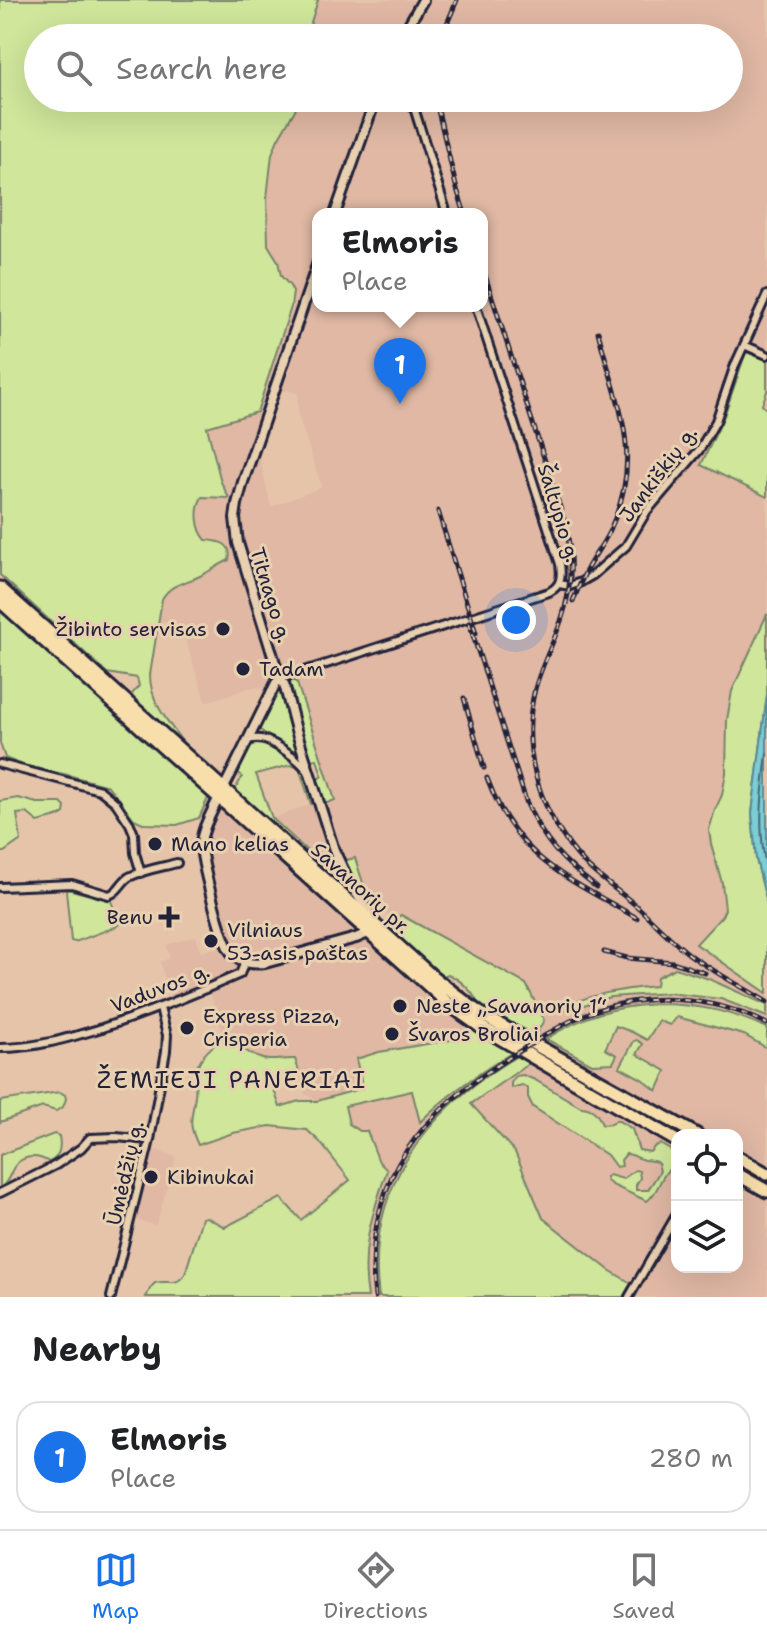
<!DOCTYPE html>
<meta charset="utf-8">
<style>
body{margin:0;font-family:"Shantell Sans",sans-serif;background:#f6f6f6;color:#202124}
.controls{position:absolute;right:24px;bottom:24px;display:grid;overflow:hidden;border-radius:16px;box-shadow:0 8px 32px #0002}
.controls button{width:72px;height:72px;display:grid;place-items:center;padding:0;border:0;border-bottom:2px solid #e0e0e0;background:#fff;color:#202124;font:40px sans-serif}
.you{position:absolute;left:516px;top:620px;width:28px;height:28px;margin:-20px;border:6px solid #fff;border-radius:50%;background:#1a73e8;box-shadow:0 0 0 12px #1a73e833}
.badge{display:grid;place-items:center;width:52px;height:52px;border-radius:50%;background:#1a73e8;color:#fff;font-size:26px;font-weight:700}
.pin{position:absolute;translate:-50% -66px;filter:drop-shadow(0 2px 4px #0008)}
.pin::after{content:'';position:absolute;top:42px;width:28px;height:24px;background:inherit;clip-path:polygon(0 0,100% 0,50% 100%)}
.popup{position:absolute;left:312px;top:208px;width:176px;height:104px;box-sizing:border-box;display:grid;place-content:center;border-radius:16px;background:#fff;filter:drop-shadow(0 2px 6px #0005);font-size:26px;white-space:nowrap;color:#757577}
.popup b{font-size:30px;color:#202124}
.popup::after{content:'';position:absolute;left:50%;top:100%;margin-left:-16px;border:16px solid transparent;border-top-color:#fff}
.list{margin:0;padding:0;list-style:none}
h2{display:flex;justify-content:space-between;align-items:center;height:104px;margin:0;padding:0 32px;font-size:34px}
h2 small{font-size:26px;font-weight:400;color:#757577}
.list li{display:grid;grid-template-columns:52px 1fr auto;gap:24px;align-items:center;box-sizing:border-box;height:112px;margin:0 16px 16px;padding:0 16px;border:2px solid #e0e0e0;border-radius:24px}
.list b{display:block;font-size:30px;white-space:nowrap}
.list p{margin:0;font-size:26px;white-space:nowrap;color:#757577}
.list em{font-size:26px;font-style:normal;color:#757577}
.icon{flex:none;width:44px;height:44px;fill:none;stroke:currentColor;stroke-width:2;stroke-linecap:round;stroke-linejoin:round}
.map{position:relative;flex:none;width:767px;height:1297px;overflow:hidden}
.search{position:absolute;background:#fff;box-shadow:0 8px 32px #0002;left:24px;right:24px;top:24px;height:88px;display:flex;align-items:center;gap:20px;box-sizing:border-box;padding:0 28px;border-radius:44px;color:#757577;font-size:30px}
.sheet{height:232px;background:#fff}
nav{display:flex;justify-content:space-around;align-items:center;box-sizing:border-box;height:112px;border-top:2px solid #e0e0e0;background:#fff;font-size:22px;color:#757577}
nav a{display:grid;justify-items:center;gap:4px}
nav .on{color:#1a73e8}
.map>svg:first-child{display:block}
.built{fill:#e0b8a4;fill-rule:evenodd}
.green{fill:#cfe69b;stroke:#78846b;stroke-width:2}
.water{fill:#7ccdd4;stroke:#588997;stroke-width:2}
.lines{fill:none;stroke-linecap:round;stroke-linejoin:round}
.shore{stroke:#466678;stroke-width:2}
.minor-casing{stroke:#22223b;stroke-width:12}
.tertiary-casing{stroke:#22223b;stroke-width:14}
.trunk-casing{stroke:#22223b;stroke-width:17}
.minor{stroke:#e8d0b0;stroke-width:6}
.tertiary{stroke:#e8d0b0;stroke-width:8}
.trunk{stroke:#f8deab;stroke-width:11}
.rail-casing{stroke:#22223b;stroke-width:5}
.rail{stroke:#e8d0b0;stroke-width:2;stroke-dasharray:6;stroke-linecap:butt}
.poi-dot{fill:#22223b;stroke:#e8d0b0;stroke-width:3}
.labels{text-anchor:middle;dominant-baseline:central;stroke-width:6;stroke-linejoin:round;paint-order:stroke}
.street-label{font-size:20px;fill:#22223b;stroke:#e8d0b0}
.poi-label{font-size:20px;fill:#22223b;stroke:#e8d0b0;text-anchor:start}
.quarter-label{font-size:24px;letter-spacing:2px;fill:#22223b;stroke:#e8d0b0}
</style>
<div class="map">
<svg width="767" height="1297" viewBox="0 0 767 1297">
<rect width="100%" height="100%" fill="#e6c4aa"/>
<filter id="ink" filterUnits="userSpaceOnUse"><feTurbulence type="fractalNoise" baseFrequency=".0125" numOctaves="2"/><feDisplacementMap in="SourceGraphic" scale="16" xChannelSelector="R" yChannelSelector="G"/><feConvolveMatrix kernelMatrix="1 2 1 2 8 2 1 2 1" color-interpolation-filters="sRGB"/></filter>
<g filter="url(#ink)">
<path class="built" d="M318 0H767V360L746 352 724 416 701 464 767 497V614L732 691 727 720 726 773 722 795 715 810 711 844 722 883 725 909 722 916 696 944 767 993V1167L737 1151V1135H708L534 1039 525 984 402 915 392 920 365 889 355 858 322 865 272 819 313 803 316 808 335 800 297 683 292 679 266 688 252 687 206 702 183 633 172 623 159 621 162 599 167 591 174 586 199 577 229 559 220 541 206 540 200 533 197 513 199 500 202 497H229L221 482 207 427 257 412 291 307 293 292 290 286 281 276 278 261 274 252 268 245 267 198 272 154 278 139 302 98H729V38H306ZM318 214H482V306H318ZM288 390 298 394V415L322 487 271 507 259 454 279 395 282 391Z
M209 796 359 930 421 989 472 1027 462 1038 379 1052 356 1059 364 1088 317 1101 305 1094 295 1059 268 1060 255 1057 233 1040 224 1037 210 992 174 1008 160 962 170 958 166 945 196 936 201 952 222 946 197 861 195 841 199 818Z
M505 1057 508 1061 456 1102 418 1141 385 1210 380 1233 377 1265 379 1297H368L365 1269 369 1222 387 1170 379 1162 367 1131H360L349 1124 345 1106 412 1091 420 1121 441 1101 471 1078Z
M531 1062 677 1143V1267H737V1177L767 1194V1297H635L640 1289 609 1270 543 1218 515 1152 470 1104Z
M153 1149 176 1157 156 1225 135 1220Z"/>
<path class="green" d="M0 0H318L306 38H38V98H302L278 139 272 154 267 198 268 245 278 261 281 276 290 286 293 292 291 307 257 412 207 427 221 482 229 498 202 497C195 509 196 529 206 540 219 541 233 543 229 560 219 565 210 571 200 576 186 583 171 583 162 599L150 675C150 704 171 725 187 748L133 698 132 694 139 686 137 678 107 673 0 575Z
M746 352 767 360V391L762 405 767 410V497L701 465 724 416Z
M0 607 209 796 199 818 177 825 145 824 134 819 108 786 64 774 25 766 5 758 0 743Z
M767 614V695L752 813 756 859 767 903V993L696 944 722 916 725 909 722 883 711 844 709 830 715 810 722 795 726 773 727 720 732 691Z
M292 679 297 683 335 800 322 805 317 780 322 776 317 759 312 760 310 758 299 733 288 688Z
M282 687 288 700 299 754 298 756 260 730V727L279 688Z
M254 744 265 745 299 764 303 769 313 803 311 804 299 768 291 765 256 774 272 818 322 865 335 863 345 882 365 909 235 790 242 777 238 772 247 752Z
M18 798 37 803H61L65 807 64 813 57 817 38 822 27 813 17 814 21 840 4 852H0V801Z
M355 858 365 889 383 910 382 913H377L352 880 342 861Z
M68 889 111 901 120 924 118 926 75 942 71 941 66 890Z
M401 915 526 984 544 1020 534 1039 479 1007C474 992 462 981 448 974L441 977 387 925Z
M675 968 709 979 767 1005V1017L721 999 668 993 610 997 561 1012 560 1010C584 994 626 989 656 986L657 977Z
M657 1004C698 1004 730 1011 767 1028V1048L744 1035 677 1017 670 1025 659 1021 647 1040 632 1032 616 1026 605 1049 617 1055 613 1063 592 1064 546 1039C582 1016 615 1006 657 1004Z
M472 1027 513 1052C479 1073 448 1094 420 1122L412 1091 345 1106 349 1124 360 1131H367L379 1162 387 1170C372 1215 360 1248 368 1297H146L151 1287 155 1283C169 1279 175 1288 185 1274L202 1218 206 1217 225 1227 281 1198 301 1220 350 1180 319 1141 307 1130 270 1126 233 1133 198 1145C187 1121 192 1120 195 1096 196 1090 195 1084 195 1077 196 1059 210 1048 224 1037 236 1042 245 1052 257 1057 269 1063 282 1058 295 1059L300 1074 273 1087 280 1107 299 1101H317L363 1088 356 1059 379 1052 462 1038Z
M637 1040 643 1044 637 1054 666 1071 657 1091 642 1079 620 1067 634 1041Z
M517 1056 531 1062 471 1104 515 1152 543 1218 609 1270 631 1283 623 1297H379C364 1188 428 1109 517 1056Z
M523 1075 535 1080 581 1107C594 1108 598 1114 602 1125L611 1124 617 1120 632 1129 639 1150 650 1152 655 1146 660 1144 677 1154 676 1165C659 1172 661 1191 647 1201L612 1185 607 1181 606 1177 609 1175 623 1179 635 1170 639 1171 640 1178 636 1185V1190H648L660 1171 658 1163C653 1160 650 1161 644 1160 638 1159 633 1154 626 1154L621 1160 622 1166 616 1167 607 1155 533 1107 528 1097V1089L522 1085 511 1088V1083L516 1076Z
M60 1092 65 1095 66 1099 63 1107 56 1111 43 1107 0 1122V1101Z
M54 1134 59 1136C61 1146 60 1158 49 1162 38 1155 23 1154 14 1167 9 1175 9 1182 0 1188V1155Z"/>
<path class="water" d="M767 695V903L756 859 752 813Z"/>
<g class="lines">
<path class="shore" d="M767 754C762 793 757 831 767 870"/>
<g class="minor-casing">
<path id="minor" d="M411 98 447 214
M744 345 767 355
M559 584 570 586 581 582 593 575 626 546 647 511 700 449 716 421 735 365 767 295
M280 679 549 592C561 586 562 577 560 564L476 306
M247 740C252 739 256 738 261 739 273 741 299 759 306 769
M0 764 100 790 116 803 130 824 134 834 135 853 141 873
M0 887 72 884 109 895C119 892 120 883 129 877 143 870 162 867 177 863
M0 1048C36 1048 68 1038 102 1028 150 1012 195 994 240 974L245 962
M0 1193 56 1165 81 1148 90 1138 116 1137 150 1140
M111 1297 150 1140 166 1051 167 1035 160 1008
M629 1297 677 1214"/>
</g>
<g class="tertiary-casing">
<path id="tertiary" d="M401 38 423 0
M335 214 376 98
M318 262 243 482 237 504 235 518 238 543 280 679 284 684 296 730 334 850 349 882 374 920
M226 784 276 683 280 679
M216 803C210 816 202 829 201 844 201 859 221 941 231 952 240 963 251 965 265 963L356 938 368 933"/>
</g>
<g class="trunk-casing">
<path id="trunk" d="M0 588 433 977 478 1012 500 1025 697 1135
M0 601 450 1005 481 1027 677 1141
M737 1157 767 1174
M737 1174 767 1191"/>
</g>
<use href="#minor" class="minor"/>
<use href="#tertiary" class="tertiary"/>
<use href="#trunk" class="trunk"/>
<g class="rail-casing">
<path id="rail" d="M441 38 457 0
M435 98 456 186 465 214
M482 266 566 526C573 559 572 590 561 621 553 644 541 666 535 689 519 752 541 816 584 863 601 880 622 893 640 909 656 924 672 941 689 954 713 972 741 986 767 1002
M438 511 476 633
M573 601C578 590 582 578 588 567 595 554 604 543 610 530 645 455 617 405 598 332
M469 623 527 804C544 842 563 862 596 887
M464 698 484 768
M487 778C517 860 566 877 637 918
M604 952 627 958 673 962 705 973
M375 1297C361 1178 424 1109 520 1051 541 1038 561 1024 584 1015 643 991 711 995 767 1024"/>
</g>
<use href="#rail" class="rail"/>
</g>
</g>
<g class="poi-dot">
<circle cx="223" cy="629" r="8"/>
<circle cx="243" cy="669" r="8"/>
<circle cx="155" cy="844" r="8"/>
<path d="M165 905h8v8h8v8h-8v8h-8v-8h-8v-8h8z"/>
<circle cx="211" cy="941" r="8"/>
<circle cx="400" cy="1006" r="8"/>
<circle cx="187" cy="1028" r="8"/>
<circle cx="392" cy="1034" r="8"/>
<circle cx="151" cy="1177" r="8"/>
</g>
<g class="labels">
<g class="street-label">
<text transform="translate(658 474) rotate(-53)">Jankiškių g.</text>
<text transform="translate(559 513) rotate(73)">Šaltupio g.</text>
<text transform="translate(271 595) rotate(73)">Titnago g.</text>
<text transform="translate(361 888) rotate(42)">Savanorių pr.</text>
<text transform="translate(160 988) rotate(-21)">Vaduvos g.</text>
<text transform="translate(125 1173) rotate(-77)">Ūmėdžių g.</text>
</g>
<g class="poi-label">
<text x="207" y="629" text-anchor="end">Žibinto servisas</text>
<text x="259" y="669">Tadam</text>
<text x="171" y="844">Mano kelias</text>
<text x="153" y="917" text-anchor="end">Benu</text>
<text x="227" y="930">Vilniaus<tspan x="227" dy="23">53-asis paštas</tspan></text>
<text x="416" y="1006">Neste „Savanorių 1“</text>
<text x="203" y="1016">Express Pizza,<tspan x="203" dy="23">Crisperia</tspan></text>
<text x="408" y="1034">Švaros Broliai</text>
<text x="167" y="1177">Kibinukai</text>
</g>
<g class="quarter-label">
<text x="232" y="1080">ŽEMIEJI PANERIAI</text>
</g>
</g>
</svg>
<div class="controls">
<button><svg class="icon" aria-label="locate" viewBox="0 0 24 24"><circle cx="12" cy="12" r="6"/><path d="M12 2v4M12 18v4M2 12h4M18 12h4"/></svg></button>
<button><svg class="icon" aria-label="layers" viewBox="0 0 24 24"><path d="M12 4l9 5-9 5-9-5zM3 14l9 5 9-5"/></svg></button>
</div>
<div class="you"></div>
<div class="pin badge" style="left:400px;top:404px">1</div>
<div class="popup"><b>Elmoris</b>Place</div>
<div class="search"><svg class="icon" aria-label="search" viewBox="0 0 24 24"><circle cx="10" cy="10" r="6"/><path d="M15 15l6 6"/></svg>Search here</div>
</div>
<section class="sheet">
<h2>Nearby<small></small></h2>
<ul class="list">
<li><span class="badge">1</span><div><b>Elmoris</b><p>Place</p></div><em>280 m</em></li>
</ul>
</section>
<nav>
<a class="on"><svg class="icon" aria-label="map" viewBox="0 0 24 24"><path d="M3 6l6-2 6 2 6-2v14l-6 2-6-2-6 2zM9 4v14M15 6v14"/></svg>Map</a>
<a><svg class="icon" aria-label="directions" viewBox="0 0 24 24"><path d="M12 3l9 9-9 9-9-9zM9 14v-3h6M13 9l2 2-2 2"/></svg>Directions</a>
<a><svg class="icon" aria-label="saved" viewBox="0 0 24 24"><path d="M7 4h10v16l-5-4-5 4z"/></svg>Saved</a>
</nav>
